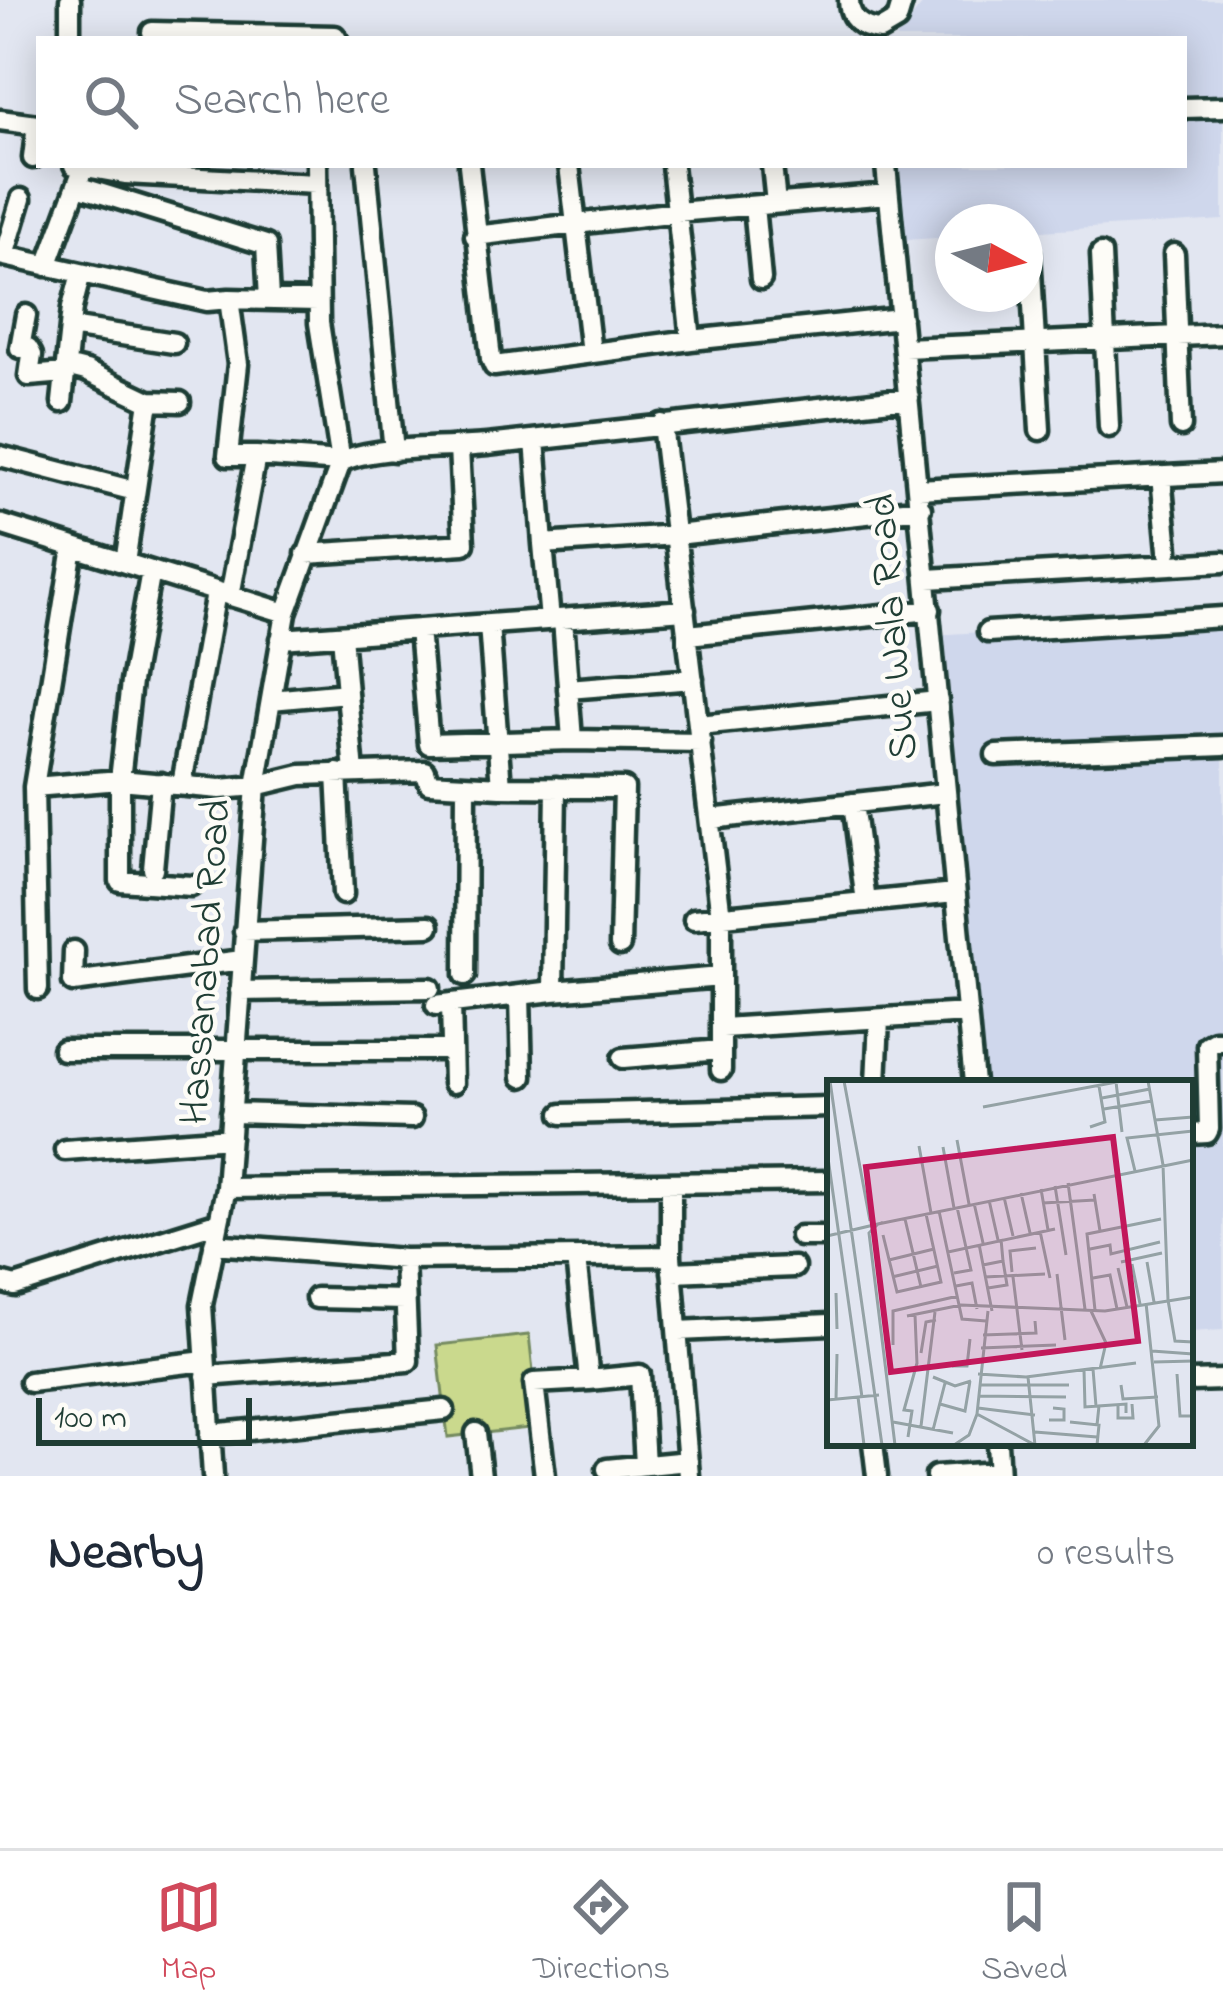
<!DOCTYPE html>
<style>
body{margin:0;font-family:"Indie Flower",sans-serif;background:#f2f2f3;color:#1f2937}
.compass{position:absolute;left:935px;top:204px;width:108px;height:108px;border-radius:50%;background:#fff;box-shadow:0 6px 30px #0003;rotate:97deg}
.scale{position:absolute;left:36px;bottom:30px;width:216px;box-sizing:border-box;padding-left:12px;border:6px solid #1f3d34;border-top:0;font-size:33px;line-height:42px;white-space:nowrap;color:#1f3d34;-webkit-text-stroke:9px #fdfcf7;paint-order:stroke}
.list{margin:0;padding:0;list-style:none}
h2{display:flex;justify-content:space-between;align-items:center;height:156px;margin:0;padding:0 48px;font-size:51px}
h2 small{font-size:39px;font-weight:400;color:#747a83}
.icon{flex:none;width:66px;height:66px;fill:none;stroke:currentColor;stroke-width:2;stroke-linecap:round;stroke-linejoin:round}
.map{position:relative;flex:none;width:1223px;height:1476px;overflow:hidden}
.search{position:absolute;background:#fff;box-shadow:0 6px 30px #0003;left:36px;right:36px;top:36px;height:132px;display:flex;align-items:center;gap:30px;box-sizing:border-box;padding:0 42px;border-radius:0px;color:#747a83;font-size:45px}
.sheet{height:372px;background:#fff}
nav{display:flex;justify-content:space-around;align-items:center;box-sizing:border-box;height:168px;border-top:3px solid #e0e1e3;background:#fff;font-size:33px;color:#747a83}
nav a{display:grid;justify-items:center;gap:6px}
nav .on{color:#d1495b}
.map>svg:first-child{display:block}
.built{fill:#cfd7ec}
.green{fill:#cad98d;stroke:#748b60;stroke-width:3}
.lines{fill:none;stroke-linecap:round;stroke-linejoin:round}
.minor-casing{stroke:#1f3d34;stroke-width:27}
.minor{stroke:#fdfcf7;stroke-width:18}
.labels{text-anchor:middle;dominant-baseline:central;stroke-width:9;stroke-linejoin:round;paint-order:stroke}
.street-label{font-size:42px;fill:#1f3d34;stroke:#fdfcf7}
.inset-road{fill:none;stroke:#94a2a5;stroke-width:3}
.view{fill:#c2185b;fill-opacity:0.15;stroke:#c2185b;stroke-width:6}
.inset-edge{fill:none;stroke:#1f3d34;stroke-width:6}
</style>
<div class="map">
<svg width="1223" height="1476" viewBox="0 0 1223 1476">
<rect width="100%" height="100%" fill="#e2e6f1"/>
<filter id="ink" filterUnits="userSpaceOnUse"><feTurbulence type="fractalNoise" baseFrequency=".00833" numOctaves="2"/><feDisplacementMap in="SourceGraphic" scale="24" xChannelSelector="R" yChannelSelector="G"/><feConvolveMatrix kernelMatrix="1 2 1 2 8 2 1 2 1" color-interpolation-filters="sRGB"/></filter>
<g filter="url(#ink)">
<path class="built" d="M926 0H1223V220L1025 232V222H953V237L904 240 900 165H1184V39H895Z
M1223 617V1330L1190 1332V1083H971L932 635Z"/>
<path class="green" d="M529 1335 539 1427 448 1437 437 1345Z"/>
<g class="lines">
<g class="minor-casing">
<path id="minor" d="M849 0C849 19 861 28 880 30L897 20 903 0
M152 32 335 36 337 39
M70 39V0
M1184 108 1223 107
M0 120 37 125 33 158
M74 165 125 174 316 184
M317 165 319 323 341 462
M366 165 394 451
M469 165 491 359 494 366 691 340 901 318
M569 165 591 353
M672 165 691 340
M772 165 776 203
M886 165 974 1083
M77 186 266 245 269 299
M754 206 761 279
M475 236 677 212 888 194
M1030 253 1040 430
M1101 254 1109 427
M1174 254 1181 426
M0 255 207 301 229 299 318 301
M4 256 21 199
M47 266 80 177
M229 299 238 364 228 456H256
M26 315 20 348H28L32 355 29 376 65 373
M70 327 174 343
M904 348 1223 334
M66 366 86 371 149 401 180 402
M62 402 72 308 81 273
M662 424 721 917V1070
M535 440 543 544 676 535 921 508
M0 456 135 491
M1161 476 1168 550
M918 489 1223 473
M0 524 286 613
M543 544 550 620
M306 554 464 544 459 448
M125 563 149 401
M151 571 131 682 120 780V881L191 886
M928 579 1223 562
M230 596 256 456 341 462C373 445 448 449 487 445 628 430 768 413 909 398
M563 619 572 740 701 742
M419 629 429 744 572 740
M988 632 1223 617
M342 635 354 773
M688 635 930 610
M281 639 685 610
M568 689 693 679
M271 700 347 693
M699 725 938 701
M996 755 1223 746
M337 773 343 894
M182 784 216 592
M34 787 120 780 220 789 256 786 301 775 425 771 429 783 501 787 489 624
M501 787 624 788 620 945
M853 803 866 902
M710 819 945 793
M153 869 161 783
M694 919 955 893
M244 931 429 926
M74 951 73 982 242 960
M465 975 466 786
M38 989 34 787 73 547
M240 991 430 988
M553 991 556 787
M520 995 522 1077
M451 1003 453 1083
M436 1005 553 991 721 977
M722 1028 967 1013
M63 1050H452
M623 1058 721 1050
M876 1083 879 1019
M231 1113 412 1118
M562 1114 830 1107
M1190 1134 1207 1133 1209 1129 1207 1045 1214 1041H1223
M65 1150 230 1138
M226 1188 830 1181
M800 1236H830
M214 1244 404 1259 671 1256 689 1476
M671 1256V1183
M672 1272 794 1267
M0 1282 15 1286 219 1222
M316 1298 405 1300
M678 1331 830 1324
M206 1376 408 1361 404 1259
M589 1380 640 1375 645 1465
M1190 1381 1223 1380
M30 1382 205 1361
M476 1433 481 1476
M210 1434 444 1410
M873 1443 877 1476
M997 1443 999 1476
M607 1469 688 1461
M213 1476 202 1305 226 1188 256 786 286 613 341 462
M545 1476 534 1383 589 1380 576 1258
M936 1476 998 1472"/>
</g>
<use href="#minor" class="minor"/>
</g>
</g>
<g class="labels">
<g class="street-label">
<text transform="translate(894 627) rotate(-95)">Sue Wala Road</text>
<text transform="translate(207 962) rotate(-86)">Hassanabad Road</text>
</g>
</g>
<g transform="translate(827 1080)">
<rect width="366" height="366" fill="#e2e6f1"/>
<path class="inset-road" d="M3 1 55 365M17 1 43 141M321 1 336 85 341 220 348 261 366 262M289 2 295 52M275 18 323 9M156 27 295 1M277 29 325 21M328 40 366 37M263 47 278 42 272 6M130 60 142 124M92 66 104 133M116 67 127 128M0 71 35 317M308 91 300 58 366 51M241 103 258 229M228 106 239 175M214 109 221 150M194 113 203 153M267 114 273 151M177 117 186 156M162 120 171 160M147 123 156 163M216 123 268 120M112 131 135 239 159 241M78 139 94 207M51 144 366 80M213 151 223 198M56 155 70 212 114 202 99 134M0 156 51 144 42 153 68 365M152 164 165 231M263 169 283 165 284 174 333 162M121 172 228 149M62 180 107 169M294 182 335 173M320 182 327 222M305 184 313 224M156 185 176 181 174 159M291 188 300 227M185 192 183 171 209 168M127 193 144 190 130 127M230 194 238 260M65 197 111 186M158 197 218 194M186 197 195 270M266 198 283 195 290 229M129 206 145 203 150 229M161 208 180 205 176 181M9 213 10 249M268 230 260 154 334 139M264 231 279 263 273 289M88 235 90 284M80 236 134 225 278 231 366 217M156 255 209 253 208 241M66 265V231L131 216M154 268 229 265M325 271 366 274M94 273 99 242 109 240M327 282 366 281M125 286H140L143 259M266 289 269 326M257 290 258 327 272 326M151 294 199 297 309 283M350 294 353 336H366M106 297 128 306 144 301M153 305H242M294 305 296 319 331 317M153 316 239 317M31 317 37 365M9 319 10 274M0 320 52 315M113 324 138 331 143 301M291 324V338H306L305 324M151 328 208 335M150 334 208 365 201 297M365 336V294M222 340H237V329L226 328M66 342 126 353M243 342 272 345 270 365M270 345 272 326 299 324V333M94 346 108 232M106 350 118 303M208 352 270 357M81 357 85 331 77 330 90 283M127 365 142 355 150 334 161 231M317 365 332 346 319 223"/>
<path class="view" d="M286 57 311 261 64 292 39 87Z"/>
<rect width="366" height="366" class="inset-edge"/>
</g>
</svg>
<svg class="compass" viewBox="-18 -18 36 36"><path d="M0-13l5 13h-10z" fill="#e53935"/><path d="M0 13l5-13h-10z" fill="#747a83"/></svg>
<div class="scale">100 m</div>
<div class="search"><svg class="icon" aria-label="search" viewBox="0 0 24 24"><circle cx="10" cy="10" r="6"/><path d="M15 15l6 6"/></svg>Search here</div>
</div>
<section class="sheet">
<h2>Nearby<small>0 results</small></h2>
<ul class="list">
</ul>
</section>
<nav>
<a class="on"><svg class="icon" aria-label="map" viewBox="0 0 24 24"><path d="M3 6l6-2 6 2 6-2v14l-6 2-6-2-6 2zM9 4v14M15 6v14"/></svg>Map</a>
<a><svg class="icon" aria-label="directions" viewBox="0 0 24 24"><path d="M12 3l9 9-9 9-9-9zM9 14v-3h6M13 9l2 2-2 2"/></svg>Directions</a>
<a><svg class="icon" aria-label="saved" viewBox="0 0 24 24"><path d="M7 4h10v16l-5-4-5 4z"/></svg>Saved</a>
</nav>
